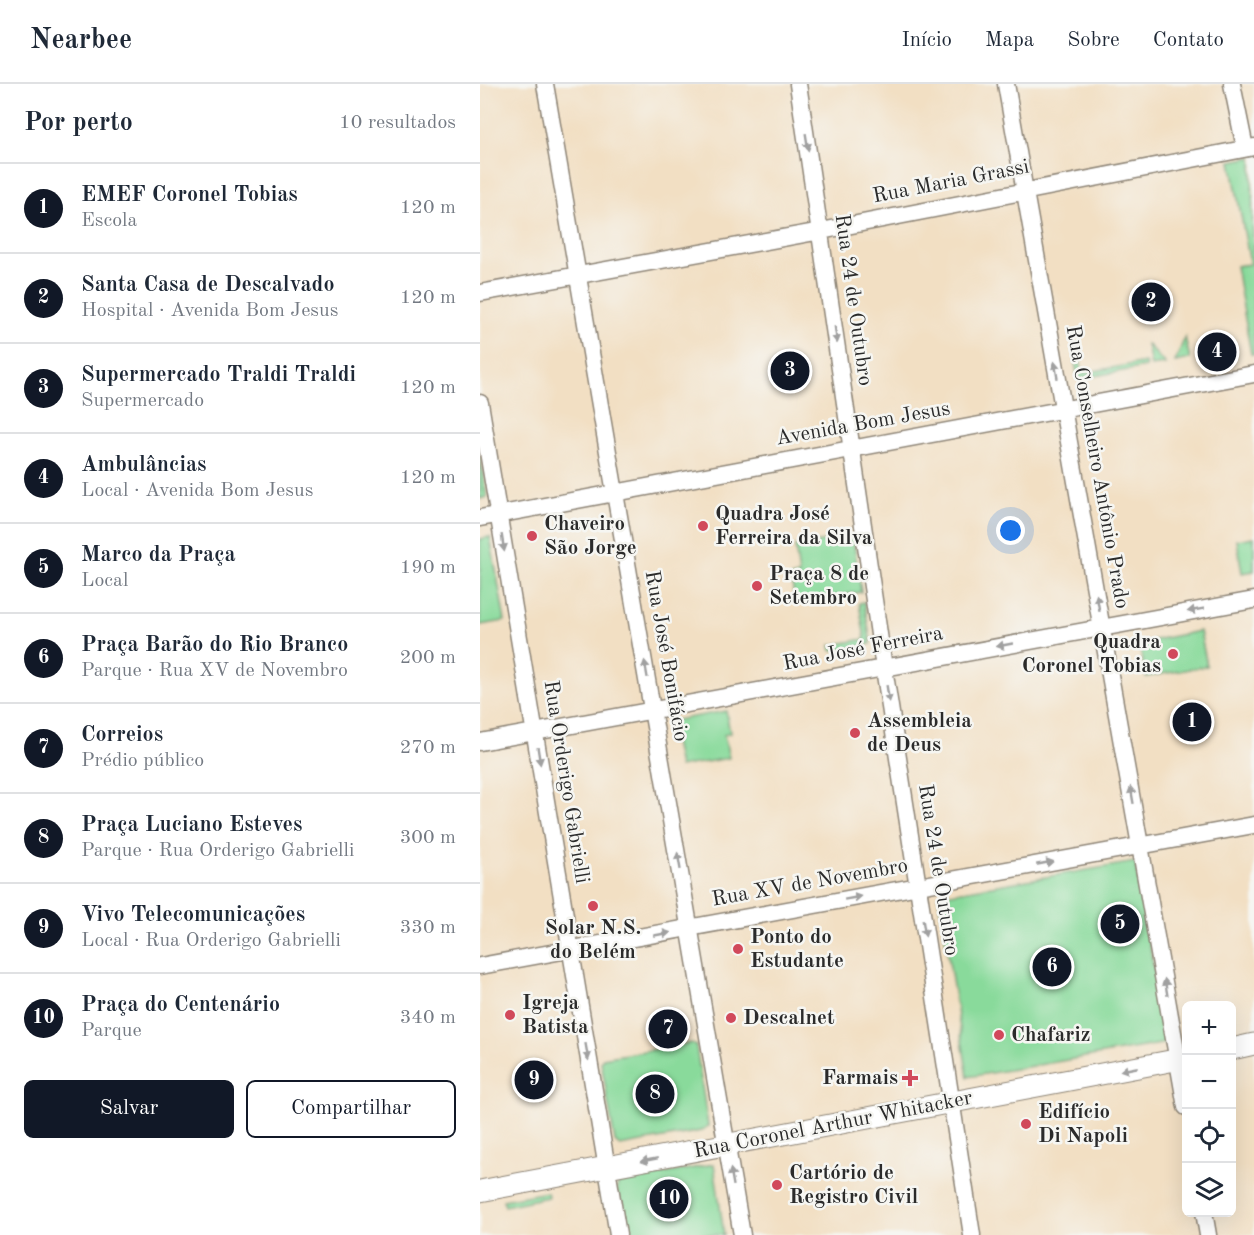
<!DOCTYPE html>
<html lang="pt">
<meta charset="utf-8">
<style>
body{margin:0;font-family:"Old Standard TT",serif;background:#f6f6f7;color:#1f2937}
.controls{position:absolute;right:18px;bottom:18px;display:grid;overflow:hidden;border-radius:9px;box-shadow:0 6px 24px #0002}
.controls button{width:54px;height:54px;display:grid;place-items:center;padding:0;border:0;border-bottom:2px solid #e0e1e3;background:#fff;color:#1f2937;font:30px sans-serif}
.you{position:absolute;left:531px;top:447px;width:21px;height:21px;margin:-15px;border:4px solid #fff;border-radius:50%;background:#1a73e8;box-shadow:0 0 0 9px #1a73e833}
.badge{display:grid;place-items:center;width:39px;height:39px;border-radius:50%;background:#111827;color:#fff;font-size:20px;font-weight:700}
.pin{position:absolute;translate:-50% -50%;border:3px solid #fff;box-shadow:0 2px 6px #0006}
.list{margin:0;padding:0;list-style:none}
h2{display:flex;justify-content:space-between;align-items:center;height:78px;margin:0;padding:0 24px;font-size:26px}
h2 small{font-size:20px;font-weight:400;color:#747a83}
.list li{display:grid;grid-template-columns:39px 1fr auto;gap:18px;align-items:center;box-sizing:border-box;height:90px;padding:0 24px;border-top:2px solid #e0e1e3}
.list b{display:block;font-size:22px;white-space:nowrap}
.list p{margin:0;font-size:20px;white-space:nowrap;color:#747a83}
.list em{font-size:20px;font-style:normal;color:#747a83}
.actions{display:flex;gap:12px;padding:18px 24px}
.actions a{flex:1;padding:14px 0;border:2px solid #111827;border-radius:9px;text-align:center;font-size:21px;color:#111827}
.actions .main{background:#111827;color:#fff}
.icon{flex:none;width:33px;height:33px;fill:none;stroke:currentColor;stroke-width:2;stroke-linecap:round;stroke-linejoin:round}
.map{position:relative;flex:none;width:774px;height:1151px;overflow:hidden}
header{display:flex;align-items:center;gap:36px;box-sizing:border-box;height:84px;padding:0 30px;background:#fff;border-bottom:2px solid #e0e1e3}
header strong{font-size:28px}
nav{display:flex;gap:33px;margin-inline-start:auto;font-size:21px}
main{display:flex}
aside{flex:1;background:#fff}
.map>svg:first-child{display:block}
.green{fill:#89da9b;stroke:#5a8263;stroke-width:1.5}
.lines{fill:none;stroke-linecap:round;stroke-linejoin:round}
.minor-casing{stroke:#8e8577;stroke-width:19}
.major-casing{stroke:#8e8577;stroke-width:23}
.minor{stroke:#fff;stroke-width:16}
.major{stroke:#fff;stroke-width:21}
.oneway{fill:#a0a0a0}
.poi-dot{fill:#d1495b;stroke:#f6f6f2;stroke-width:2}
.labels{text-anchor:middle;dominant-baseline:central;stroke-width:5;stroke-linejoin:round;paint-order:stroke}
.street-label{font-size:21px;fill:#2b2b2b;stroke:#f6f6f2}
.poi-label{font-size:21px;font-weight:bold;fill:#2b2b2b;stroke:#f6f6f2;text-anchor:start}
</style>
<header>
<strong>Nearbee</strong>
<nav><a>Início</a><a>Mapa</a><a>Sobre</a><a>Contato</a></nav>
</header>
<main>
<aside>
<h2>Por perto<small>10 resultados</small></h2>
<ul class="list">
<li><span class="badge">1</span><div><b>EMEF Coronel Tobias</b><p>Escola</p></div><em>120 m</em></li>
<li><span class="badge">2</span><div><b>Santa Casa de Descalvado</b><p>Hospital · Avenida Bom Jesus</p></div><em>120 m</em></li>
<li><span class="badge">3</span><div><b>Supermercado Traldi Traldi</b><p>Supermercado</p></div><em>120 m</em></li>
<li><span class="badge">4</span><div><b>Ambulâncias</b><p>Local · Avenida Bom Jesus</p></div><em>120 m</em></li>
<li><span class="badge">5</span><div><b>Marco da Praça</b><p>Local</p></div><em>190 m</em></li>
<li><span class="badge">6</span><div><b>Praça Barão do Rio Branco</b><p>Parque · Rua XV de Novembro</p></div><em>200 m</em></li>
<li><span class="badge">7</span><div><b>Correios</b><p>Prédio público</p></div><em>270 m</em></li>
<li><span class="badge">8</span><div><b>Praça Luciano Esteves</b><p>Parque · Rua Orderigo Gabrielli</p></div><em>300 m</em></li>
<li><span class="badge">9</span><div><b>Vivo Telecomunicações</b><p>Local · Rua Orderigo Gabrielli</p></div><em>330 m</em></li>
<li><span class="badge">10</span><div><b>Praça do Centenário</b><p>Parque</p></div><em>340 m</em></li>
</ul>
<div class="actions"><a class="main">Salvar</a><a>Compartilhar</a></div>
</aside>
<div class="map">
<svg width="774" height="1151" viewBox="0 0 774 1151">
<rect width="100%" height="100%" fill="#f6f6f2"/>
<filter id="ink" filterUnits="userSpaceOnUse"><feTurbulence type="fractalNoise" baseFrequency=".0167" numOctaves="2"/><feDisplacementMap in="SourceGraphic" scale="12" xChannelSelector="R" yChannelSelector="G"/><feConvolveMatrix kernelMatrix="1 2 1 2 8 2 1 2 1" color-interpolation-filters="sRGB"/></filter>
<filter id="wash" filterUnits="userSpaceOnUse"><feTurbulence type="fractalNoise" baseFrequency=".008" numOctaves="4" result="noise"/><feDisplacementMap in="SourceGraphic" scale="24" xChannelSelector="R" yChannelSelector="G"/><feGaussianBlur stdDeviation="1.35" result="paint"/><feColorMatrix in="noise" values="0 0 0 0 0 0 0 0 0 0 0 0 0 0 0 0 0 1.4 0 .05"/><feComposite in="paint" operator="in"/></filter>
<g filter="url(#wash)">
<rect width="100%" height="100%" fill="#f2dfc3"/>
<path class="green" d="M772 73 774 270H771L756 182 770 180 751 77Z
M705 253 710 275 695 278Z
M667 260 685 280 671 282Z
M600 277 603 289 665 278 666 283 598 295 595 278Z
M0 371 7 413 0 415Z
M10 453 25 537 0 541V455Z
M373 453 381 508 315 518 311 493 319 491 315 462Z
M774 453V487L762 489 757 456Z
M384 518 391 560 352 567 351 561 385 555 379 519Z
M720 547 727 582 666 593 659 559Z
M246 627 250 649 244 651 249 674 199 683 190 637Z
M655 778 687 959 488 993 458 811Z
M212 959 216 962 228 1042 221 1047 140 1062 135 1058 121 978 123 974Z
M234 1080 244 1151H144L137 1105 138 1099Z
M67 1108 68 1113 25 1122 23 1116Z"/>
</g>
<g filter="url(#ink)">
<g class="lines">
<g class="minor-casing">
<path id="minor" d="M65 0 262 1151
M318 0 404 584 492 1151
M526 0 706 1023
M752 0 765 64
M0 209 341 147 774 63
M0 319 138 1151
M0 434 774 290
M0 658 774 516
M0 882 774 741
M724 1128 728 1151"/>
</g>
<g class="major-casing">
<path id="major" d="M752 965 774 960
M0 1107 706 974"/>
</g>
<use href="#minor" class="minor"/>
<use href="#major" class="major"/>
</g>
<defs><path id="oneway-solid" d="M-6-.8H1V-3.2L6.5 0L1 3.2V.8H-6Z" transform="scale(1.5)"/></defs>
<g class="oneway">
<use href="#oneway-solid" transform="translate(327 58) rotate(81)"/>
<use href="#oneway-solid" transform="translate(356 251) rotate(82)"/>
<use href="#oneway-solid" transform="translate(576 286) rotate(-100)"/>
<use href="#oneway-solid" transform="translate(23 459) rotate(81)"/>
<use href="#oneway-solid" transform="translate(618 519) rotate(-100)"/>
<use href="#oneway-solid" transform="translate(716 526) rotate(170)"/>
<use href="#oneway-solid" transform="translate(525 561) rotate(169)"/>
<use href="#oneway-solid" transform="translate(166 585) rotate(-100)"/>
<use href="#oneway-solid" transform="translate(408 610) rotate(81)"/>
<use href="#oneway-solid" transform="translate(59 672) rotate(81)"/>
<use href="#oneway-solid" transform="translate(652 711) rotate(-100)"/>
<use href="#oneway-solid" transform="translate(199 777) rotate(-100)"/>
<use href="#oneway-solid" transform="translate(565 779) rotate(-11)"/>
<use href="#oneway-solid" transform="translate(373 814) rotate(-10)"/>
<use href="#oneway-solid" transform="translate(444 844) rotate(81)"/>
<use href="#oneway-solid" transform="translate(182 850) rotate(-11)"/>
<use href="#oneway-solid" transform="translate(686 903) rotate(-100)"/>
<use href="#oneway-solid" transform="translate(107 968) rotate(80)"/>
<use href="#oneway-solid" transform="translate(649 985) rotate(169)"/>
<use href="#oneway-solid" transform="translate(169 1076) rotate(169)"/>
<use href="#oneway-solid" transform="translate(252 1093) rotate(-100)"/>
</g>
</g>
<g class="poi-dot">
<circle cx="223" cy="442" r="6"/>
<circle cx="52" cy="452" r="6"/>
<circle cx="277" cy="502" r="6"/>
<circle cx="693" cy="570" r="6"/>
<circle cx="375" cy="649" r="6"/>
<circle cx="113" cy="822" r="6"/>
<circle cx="258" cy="865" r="6"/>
<circle cx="30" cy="931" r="6"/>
<circle cx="251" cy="934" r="6"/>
<circle cx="519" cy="951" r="6"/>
<path d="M427 985h6v6h6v6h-6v6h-6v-6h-6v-6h6z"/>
<circle cx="546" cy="1040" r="6"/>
<circle cx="297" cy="1101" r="6"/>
</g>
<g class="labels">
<g class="street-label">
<text transform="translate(471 98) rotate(-11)">Rua Maria Grassi</text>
<text transform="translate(373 216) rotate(82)">Rua 24 de Outubro</text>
<text transform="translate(383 340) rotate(-10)">Avenida Bom Jesus</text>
<text transform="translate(617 383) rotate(80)">Rua Conselheiro Antônio Prado</text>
<text transform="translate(383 565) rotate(-11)">Rua José Ferreira</text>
<text transform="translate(186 572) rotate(80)">Rua José Bonifácio</text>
<text transform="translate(86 698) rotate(81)">Rua Orderigo Gabrielli</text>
<text transform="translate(458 786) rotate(81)">Rua 24 de Outubro</text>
<text transform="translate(330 799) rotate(-10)">Rua XV de Novembro</text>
<text transform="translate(353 1041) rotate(-11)">Rua Coronel Arthur Whitacker</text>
</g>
<g class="poi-label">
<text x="235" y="430">Quadra José<tspan x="235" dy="24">Ferreira da Silva</tspan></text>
<text x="64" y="440">Chaveiro<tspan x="64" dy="24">São Jorge</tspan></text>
<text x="289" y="490">Praça 8 de<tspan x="289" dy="24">Setembro</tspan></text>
<text x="681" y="558" text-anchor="end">Quadra<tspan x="681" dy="24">Coronel Tobias</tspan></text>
<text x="387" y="637">Assembleia<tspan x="387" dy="24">de Deus</tspan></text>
<text x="113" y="844" text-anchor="middle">Solar N.S.<tspan x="113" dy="24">do Belém</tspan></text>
<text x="270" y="853">Ponto do<tspan x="270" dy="24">Estudante</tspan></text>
<text x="42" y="919">Igreja<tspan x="42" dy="24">Batista</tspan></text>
<text x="263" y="934">Descalnet</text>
<text x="531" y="951">Chafariz</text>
<text x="418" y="994" text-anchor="end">Farmais</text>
<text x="558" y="1028">Edifício<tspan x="558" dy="24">Di Napoli</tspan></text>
<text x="309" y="1089">Cartório de<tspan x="309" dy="24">Registro Civil</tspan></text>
</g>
</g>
</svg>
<div class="controls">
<button>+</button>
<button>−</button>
<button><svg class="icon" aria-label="locate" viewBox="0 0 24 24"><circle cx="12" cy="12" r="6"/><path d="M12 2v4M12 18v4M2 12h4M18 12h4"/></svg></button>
<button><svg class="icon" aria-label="layers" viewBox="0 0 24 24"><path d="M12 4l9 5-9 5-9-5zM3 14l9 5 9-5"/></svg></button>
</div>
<div class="you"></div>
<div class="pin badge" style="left:712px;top:638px">1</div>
<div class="pin badge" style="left:671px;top:218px">2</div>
<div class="pin badge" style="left:310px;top:287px">3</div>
<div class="pin badge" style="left:737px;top:268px">4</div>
<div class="pin badge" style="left:640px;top:840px">5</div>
<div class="pin badge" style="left:572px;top:883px">6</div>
<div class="pin badge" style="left:188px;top:945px">7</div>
<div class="pin badge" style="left:175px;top:1010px">8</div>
<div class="pin badge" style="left:54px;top:996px">9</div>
<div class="pin badge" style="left:189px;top:1115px">10</div>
</div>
</main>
